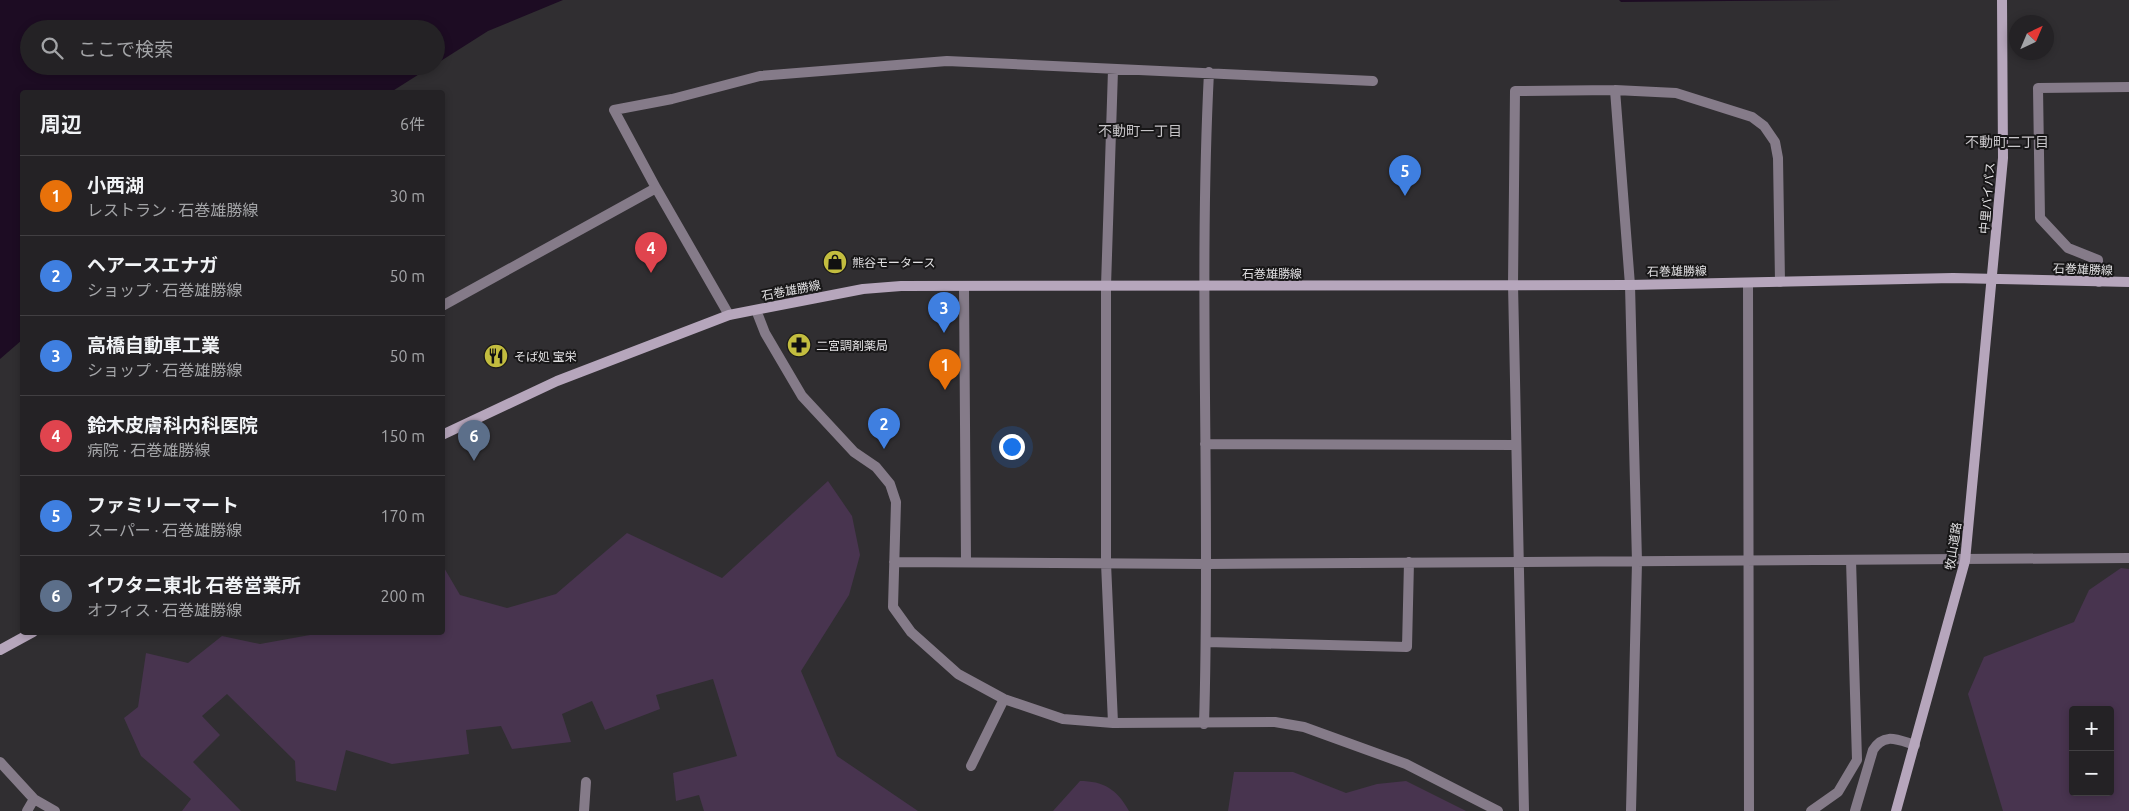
<!DOCTYPE html>
<html lang="ja">
<meta charset="utf-8">
<style>
body{margin:0;font-family:Ubuntu,"Noto Sans JP",sans-serif;background:#302f32;color:#f1f3f6}
.controls{position:absolute;right:15px;bottom:15px;display:grid;overflow:hidden;border-radius:5px;box-shadow:0 2px 8px #0003}
.controls button{width:45px;height:45px;display:grid;place-items:center;padding:0;border:0;border-bottom:1px solid #413f42;background:#242225;color:#f1f3f6;font:25px sans-serif}
.compass{position:absolute;left:2009px;top:15px;width:45px;height:45px;border-radius:50%;background:#242225;box-shadow:0 2px 8px #0003;rotate:44deg}
.you{position:absolute;left:1011px;top:446px;width:18px;height:18px;margin:-12px;border:4px solid #fff;border-radius:50%;background:#1a73e8;box-shadow:0 0 0 8px #1a73e833}
.badge{display:grid;place-items:center;width:32px;height:32px;border-radius:50%;background:#c3bd3f;color:#fff;font-size:16px;font-weight:700}
.pin{position:absolute;translate:-50% -41px;filter:drop-shadow(0 1px 2px #0008)}
.pin::after{content:'';position:absolute;top:26px;width:18px;height:15px;background:inherit;clip-path:polygon(0 0,100% 0,50% 100%)}
.list{margin:0;padding:0;list-style:none}
h2{display:flex;justify-content:space-between;align-items:center;height:65px;margin:0;padding:0 20px;font-size:21px}
h2 small{font-size:16px;font-weight:400;color:#a3a4a7}
.list li{display:grid;grid-template-columns:32px 1fr auto;gap:15px;align-items:center;box-sizing:border-box;height:80px;padding:0 20px;border-top:1px solid #413f42}
.list b{display:block;font-size:19px;white-space:nowrap}
.list p{margin:0;font-size:16px;white-space:nowrap;color:#a3a4a7}
.list em{font-size:16px;font-style:normal;color:#a3a4a7}
.icon{flex:none;width:28px;height:28px;fill:none;stroke:currentColor;stroke-width:2;stroke-linecap:round;stroke-linejoin:round}
.map{position:relative;flex:none;width:2129px;height:811px;overflow:hidden}
.search{position:absolute;background:#242225;box-shadow:0 2px 8px #0003;left:20px;top:20px;width:425px;height:55px;display:flex;align-items:center;gap:12px;box-sizing:border-box;padding:0 18px;border-radius:28px;color:#a3a4a7;font-size:19px}
.panel{position:absolute;background:#242225;box-shadow:0 2px 8px #0003;left:20px;top:90px;width:425px;height:545px;border-radius:5px}
.map>svg:first-child{display:block}
.green{fill:#48344f;fill-rule:evenodd}
.water{fill:#1d0c23}
.lines{fill:none;stroke-linecap:round;stroke-linejoin:round}
.street{stroke:#857b89;stroke-width:10}
.secondary{stroke:#b6a6bc;stroke-width:10}
.labels{text-anchor:middle;dominant-baseline:central;stroke-width:4;stroke-linejoin:round;paint-order:stroke}
.street-label{font-size:12px;fill:#e1e0e2;stroke:#181718}
.poi-label{font-size:12px;fill:#e1e0e2;stroke:#181718;text-anchor:start}
.neighbourhood-label{font-size:14px;fill:#c7c5c8;stroke:#181718}
</style>
<div class="map">
<svg width="2129" height="811" viewBox="0 0 2129 811">
<rect width="100%" height="100%" fill="#302e31"/>
<path class="green" d="M828 481 852 516 860 555 849 595 801 671 837 756 918 811H704L699 795 676 801 673 773 737 756 713 679 656 695 660 709 605 730 592 701 562 714 571 742 512 749 501 726 466 730 469 754 392 764 346 750 336 791 296 781 295 761 227 694 202 716 220 735 193 762 241 811H182L191 799 141 756 124 718 138 707 146 653 188 663 222 636 260 644 321 633 442 632 443 566 460 595 507 608 556 594 627 533 722 578Z
M2121 568 2129 569V811H2003L1968 694 1984 657 2074 622 2089 590ZM2073 710H2110V792H2073Z
M1234 772H1293L1346 793 1377 784 1406 781 1466 811H1228Z
M1080 781C1103 781 1117 789 1129 811H1053Z"/>
<path class="water" d="M0 0H563L488 31 436 64V29H29V66H432L391 92H22V340L0 359Z
M1619 0H1844L1621 2Z"/>
<g class="lines">
<path class="street" d="M1615 90 1630 285 1637 562 1631 811
M2099 282 2098 260 2068 248 2040 218 2038 88 2129 87
M1748 283 1749 811
M964 286 966 561
M442 306 656 188
M756 310 765 333 802 396 854 452 876 467 890 484 896 502 893 607 911 632 958 674 1004 699 1063 719 1113 723 1275 722 1304 727 1406 764 1498 811
M729 315 656 188 614 110 672 99 760 76 947 61 1373 81
M1205 444 1516 445
M894 562 1207 564 2129 558
M1207 642 1407 647 1409 562
M1113 723 1106 563V286L1113 70
M1204 724C1211 507 1198 289 1209 72
M0 762 34 799 55 811
M971 766 1004 699
M27 811 34 799
M584 811 586 782
M1524 811 1513 284 1515 91 1615 90 1676 93 1752 117 1764 126 1775 142 1778 158 1780 282
M1811 811 1838 792 1857 760 1851 560
M1855 811 1873 750C1884 732 1898 740 1915 745"/>
<path class="secondary" d="M442 435 557 381 729 315 863 289 901 286 1630 285 1953 278 2129 282
M0 650 33 632
M1896 811 1965 561 2003 158 2002 0"/>
</g>
<defs>
<g id="shop-disc" transform="scale(1.25)"><circle r="9.5" fill="#c3bd3f" stroke="#181718"/><path d="M-5-2.5h2.3a2.7 3.5 0 0 1 5.4 0H5L5.5 6h-11ZM-1.5-2.5h3a1.5 2.3 0 0 0-3 0Z" fill="#111"/></g>
<g id="pharmacy-disc" transform="scale(1.25)"><circle r="9.5" fill="#c3bd3f" stroke="#181718"/><path d="M-2-6h4v4h4v4h-4v4h-4v-4h-4v-4h4Z" fill="#111"/></g>
<g id="restaurant-disc" transform="scale(1.25)"><circle r="9.5" fill="#c3bd3f" stroke="#181718"/><path d="M-5-6h1v4h1v-4h1v4h1v-4h1v5L-1.5 .5V6h-2V.5L-5-1ZM5-6V6H3V1.5H1.5Q1.5-4 5-6Z" fill="#111"/></g>
</defs>
<g fill-rule="evenodd">
<use href="#shop-disc" x="835" y="262"/>
<use href="#pharmacy-disc" x="799" y="345"/>
<use href="#restaurant-disc" x="496" y="356"/>
</g>
<g class="labels">
<g class="street-label">
<text transform="translate(1987 198) rotate(-85)">中里バイパス</text>
<text transform="translate(2083 269) rotate(2)">石巻雄勝線</text>
<text transform="translate(1677 271) rotate(-1)">石巻雄勝線</text>
<text x="1272" y="273">石巻雄勝線</text>
<text transform="translate(791 290) rotate(-11)">石巻雄勝線</text>
<text transform="translate(1953 546) rotate(-81)">牧山道路</text>
</g>
<g class="poi-label">
<text x="852" y="262">熊谷モータース</text>
<text x="816" y="345">二宮調剤薬局</text>
<text x="514" y="356">そば処 宝栄</text>
</g>
<g class="neighbourhood-label">
<text x="1140" y="131">不動町一丁目</text>
<text x="2007" y="142">不動町二丁目</text>
</g>
</g>
</svg>
<div class="controls">
<button>+</button>
<button>−</button>
</div>
<svg class="compass" viewBox="-18 -18 36 36"><path d="M0-13l5 13h-10z" fill="#e53935"/><path d="M0 13l5-13h-10z" fill="#a3a4a7"/></svg>
<div class="you"></div>
<div class="pin badge" style="left:945px;top:390px;background:#e8710a">1</div>
<div class="pin badge" style="left:884px;top:449px;background:#3f7fe0">2</div>
<div class="pin badge" style="left:944px;top:333px;background:#3f7fe0">3</div>
<div class="pin badge" style="left:651px;top:273px;background:#e0444e">4</div>
<div class="pin badge" style="left:1405px;top:196px;background:#3f7fe0">5</div>
<div class="pin badge" style="left:474px;top:461px;background:#5c6f8a">6</div>
<div class="search"><svg class="icon" aria-label="search" viewBox="0 0 24 24"><circle cx="10" cy="10" r="6"/><path d="M15 15l6 6"/></svg>ここで検索</div>
<section class="panel">
<h2>周辺<small>6件</small></h2>
<ul class="list">
<li><span class="badge" style="background:#e8710a">1</span><div><b>小西湖</b><p>レストラン · 石巻雄勝線</p></div><em>30 m</em></li>
<li><span class="badge" style="background:#3f7fe0">2</span><div><b>ヘアースエナガ</b><p>ショップ · 石巻雄勝線</p></div><em>50 m</em></li>
<li><span class="badge" style="background:#3f7fe0">3</span><div><b>高橋自動車工業</b><p>ショップ · 石巻雄勝線</p></div><em>50 m</em></li>
<li><span class="badge" style="background:#e0444e">4</span><div><b>鈴木皮膚科内科医院</b><p>病院 · 石巻雄勝線</p></div><em>150 m</em></li>
<li><span class="badge" style="background:#3f7fe0">5</span><div><b>ファミリーマート</b><p>スーパー · 石巻雄勝線</p></div><em>170 m</em></li>
<li><span class="badge" style="background:#5c6f8a">6</span><div><b>イワタニ東北 石巻営業所</b><p>オフィス · 石巻雄勝線</p></div><em>200 m</em></li>
</ul>
</section>
</div>
